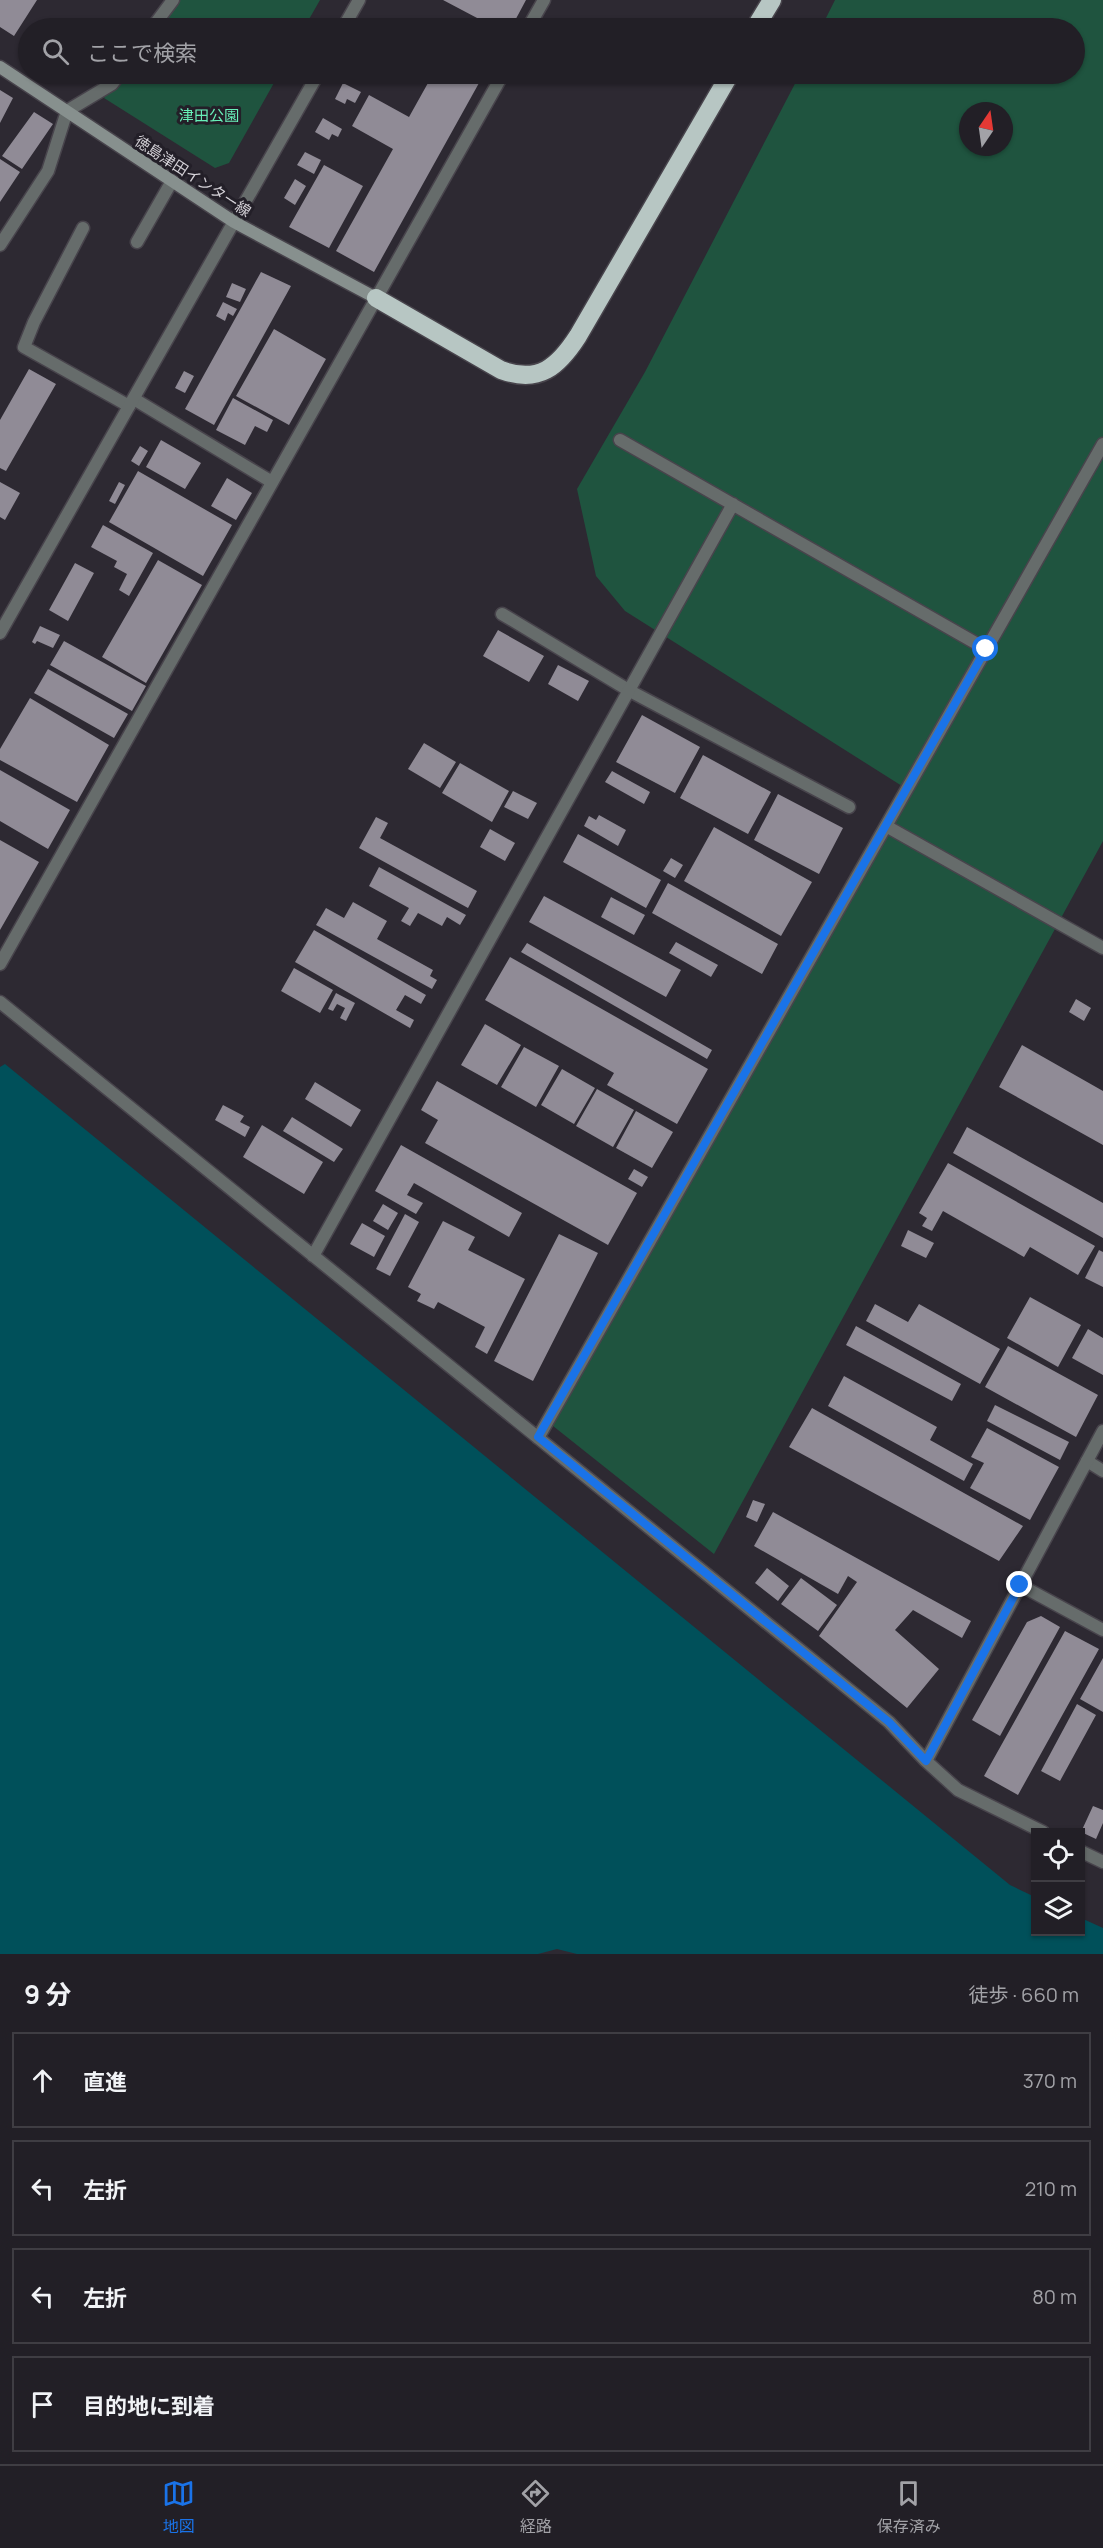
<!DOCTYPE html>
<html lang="ja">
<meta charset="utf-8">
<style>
body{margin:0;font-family:Manrope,"Noto Sans JP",sans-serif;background:#2a272e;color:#f1f3f6}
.controls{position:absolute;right:18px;bottom:18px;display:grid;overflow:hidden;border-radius:0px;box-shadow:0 2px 4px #0004}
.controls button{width:54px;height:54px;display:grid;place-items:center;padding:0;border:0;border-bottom:2px solid #3f3d43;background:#221f26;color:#f1f3f6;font:30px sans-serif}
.compass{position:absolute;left:959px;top:102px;width:54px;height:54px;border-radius:50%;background:#221f26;box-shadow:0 2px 4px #0004;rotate:13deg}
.stop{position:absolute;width:18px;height:18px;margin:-14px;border:4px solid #1a73e8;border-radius:50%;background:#fff}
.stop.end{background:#1a73e8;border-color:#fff;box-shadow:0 2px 6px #0008}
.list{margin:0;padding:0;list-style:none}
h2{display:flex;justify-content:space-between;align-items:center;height:78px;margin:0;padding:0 24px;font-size:26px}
h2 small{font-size:20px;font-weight:400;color:#a2a2a7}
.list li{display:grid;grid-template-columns:39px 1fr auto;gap:18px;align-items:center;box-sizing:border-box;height:96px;margin:0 12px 12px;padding:0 12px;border:2px solid #3f3d43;border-radius:0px}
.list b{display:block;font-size:22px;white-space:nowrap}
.list em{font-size:20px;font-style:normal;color:#a2a2a7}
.icon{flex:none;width:33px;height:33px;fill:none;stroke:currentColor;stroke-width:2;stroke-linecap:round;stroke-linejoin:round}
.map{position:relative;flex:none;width:1103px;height:1954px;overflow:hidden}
.search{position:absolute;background:#221f26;box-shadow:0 2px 4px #0004;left:18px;right:18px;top:18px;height:66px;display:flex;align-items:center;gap:15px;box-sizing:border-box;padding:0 21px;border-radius:33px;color:#a2a2a7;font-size:22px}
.sheet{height:510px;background:#221f26}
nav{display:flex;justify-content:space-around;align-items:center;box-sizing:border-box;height:84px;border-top:2px solid #3f3d43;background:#221f26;font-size:16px;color:#a2a2a7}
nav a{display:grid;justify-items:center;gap:3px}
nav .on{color:#1a73e8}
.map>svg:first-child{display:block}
.green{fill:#1f543f;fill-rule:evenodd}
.water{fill:#00505a}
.building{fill:#908b96}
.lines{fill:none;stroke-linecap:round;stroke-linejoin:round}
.minor-casing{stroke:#48444c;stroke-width:15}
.tertiary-casing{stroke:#48444c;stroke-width:15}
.secondary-casing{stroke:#48444c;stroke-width:15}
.motorway-casing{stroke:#48444c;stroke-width:21}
.minor{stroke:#666c6b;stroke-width:12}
.tertiary{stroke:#666c6b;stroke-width:12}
.secondary{stroke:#87908e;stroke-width:12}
.motorway{stroke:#b7c6c3;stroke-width:18}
.route{stroke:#1a73e8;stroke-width:8}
.labels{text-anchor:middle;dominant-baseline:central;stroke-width:6;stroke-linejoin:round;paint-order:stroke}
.park-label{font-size:15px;fill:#68f0b9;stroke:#231f28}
.street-label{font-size:15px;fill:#d3d0d6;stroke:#231f28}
</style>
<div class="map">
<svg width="1103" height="1954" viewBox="0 0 1103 1954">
<rect width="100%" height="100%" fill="#2d2932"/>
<path class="green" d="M177 0H320L304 28H156Z
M835 0H1103V841L714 1554 548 1422 902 786 625 611 596 576 577 489 645 372 800 74H1074V28H821ZM968 111H1004V147H968Z
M122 74H279L229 163 215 168 104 98Z"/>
<path class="water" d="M5 1064 1010 1885 1035 1897 1036 1932H1080L1081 1918 1103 1928V1954H577L557 1949 538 1954H0V1067Z"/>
<path class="building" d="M0 0H37L14 36 0 27Z
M443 0H526L511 28H496Z
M433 74H484L374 272 336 251 393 149 352 126 369 95 409 117Z
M343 83 361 92 355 103 347 99 345 104 335 99Z
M0 90 13 98 0 123Z
M34 112 53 124 22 169 2 156Z
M323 118 342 129 338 137 332 134 329 140 315 132Z
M305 152 321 160 314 174 297 165Z
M0 159 20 172 0 202Z
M324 165 363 186 329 248 289 227Z
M295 179 306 186 295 205 284 198Z
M261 272 291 286 214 425 185 409Z
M232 283 246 289 240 302 226 297Z
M223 302 237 309 233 316 228 313 225 321 216 316Z
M274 329 326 359 289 425 236 396Z
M29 369 56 384 6 471 0 468V420Z
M184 371 194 376 185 393 175 388Z
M233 398 273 420 267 432 255 426 245 445 216 430Z
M161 440 201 463 185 489 146 467Z
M140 446 148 451 139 466 131 461Z
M138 471 232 525 203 576 109 522Z
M227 478 252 493 236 520 211 506Z
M0 482 20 493 5 520 0 517Z
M119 482 125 485 115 504 109 501Z
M103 525 153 553 129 596 119 590 127 574 114 567 117 561 91 547Z
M158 560 202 585 146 683 102 657Z
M75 563 94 573 68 621 49 610Z
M40 626 60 635 53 648 37 641 35 644 32 642Z
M498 630 544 656 529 682 483 656Z
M64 641 146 686 132 711 50 665Z
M558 665 589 681 578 701 548 684Z
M48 669 128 714 114 738 34 693Z
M30 698 109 745 77 802 0 760V749Z
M642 715 700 747 675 793 616 762Z
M424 743 456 762 440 788 408 769Z
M703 755 771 792 748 834 680 798Z
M460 763 509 791 492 822 442 793Z
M0 770 70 810 48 849 0 821Z
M612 771 650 792 644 804 605 782Z
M513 791 537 803 528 819 504 807Z
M778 794 843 828 819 874 754 840Z
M599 815 626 830 618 846 584 826 589 816 596 820Z
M376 817 388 823 380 838 477 891 468 908 359 848Z
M714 827 812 882 781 936 684 881Z
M490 829 515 843 505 861 480 847Z
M578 834 661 880 646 908 563 862Z
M0 840 39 862 0 930Z
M671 858 683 865 675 878 663 871Z
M379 867 466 915 460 925 447 917 442 926 418 913 410 926 401 921 409 908 369 886Z
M668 883 778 944 762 974 652 913Z
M544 896 681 970 666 997 529 922Z
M611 897 645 915 634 935 601 917Z
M353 902 387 921 377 939 433 970 430 976 437 980 432 989 316 925 326 908 344 918Z
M314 930 426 995 421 1004 405 995 396 1010 414 1020 410 1028 295 962Z
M676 942 718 965 711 977 669 953Z
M527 943 712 1050 707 1059 521 952Z
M510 957 708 1069 677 1124 607 1085 614 1073 485 1000Z
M294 968 333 990 320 1013 281 991Z
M336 993 355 1003 346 1021 340 1018 345 1008 337 1004 333 1011 328 1009Z
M1076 999 1091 1008 1084 1021 1069 1012Z
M485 1024 521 1045 497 1085 461 1065Z
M1022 1045 1103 1091V1145L999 1087Z
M524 1047 559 1066 536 1107 501 1087Z
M562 1069 595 1088 574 1124 541 1105Z
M437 1081 637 1193 608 1245 425 1143 438 1120 421 1110Z
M315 1082 361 1110 351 1127 305 1099Z
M597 1089 634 1110 613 1147 576 1126Z
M223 1105 244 1116 240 1122 250 1127 245 1137 215 1120Z
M636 1111 673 1132 652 1168 616 1148Z
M292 1117 343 1149 334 1162 283 1131Z
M262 1125 323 1162 304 1194 243 1157Z
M967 1127 1103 1203V1238L953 1153Z
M401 1145 522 1213 509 1237 414 1183 407 1195 423 1203 416 1214 375 1191Z
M948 1163 1095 1246 1078 1275 1030 1247 1024 1257 943 1211 932 1231 922 1226 927 1218 919 1213Z
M634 1169 648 1177 642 1187 628 1179Z
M383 1204 398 1213 388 1230 373 1221Z
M405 1214 419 1222 390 1276 376 1269Z
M443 1221 475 1237 468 1250 525 1279 487 1354 475 1347 485 1327 438 1302 434 1309 417 1301 421 1294 408 1287Z
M362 1223 385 1236 374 1257 350 1244Z
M908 1230 934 1243 926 1258 901 1246Z
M559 1234 598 1253 533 1381 494 1361Z
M1099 1250 1103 1252V1287L1085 1278Z
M1030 1297 1081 1325 1058 1367 1007 1338Z
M875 1304 908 1322 919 1304 1000 1349 980 1384 866 1321Z
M856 1326 961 1384 952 1401 846 1345Z
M1088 1329 1103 1338V1375L1072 1358Z
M1008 1346 1098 1395 1076 1437 985 1387Z
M844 1376 937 1427 930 1440 973 1464 964 1481 828 1406Z
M995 1405 1069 1442 1060 1460 987 1421Z
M812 1408 1023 1526 999 1561 789 1447Z
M987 1428 1059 1467 1030 1520 970 1488 984 1463 971 1457Z
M753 1500 765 1504 757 1522 746 1517Z
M773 1512 971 1621 962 1638 913 1610 895 1630 939 1669 907 1708 819 1636 857 1582 848 1576 838 1594 754 1546Z
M767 1568 789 1586 778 1601 755 1583Z
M801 1578 837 1605 818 1631 781 1604Z
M1041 1616 1060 1627 1000 1736 972 1720 1027 1622Z
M1065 1631 1099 1649 1018 1795 984 1776Z
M1103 1658V1712L1080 1699Z
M1077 1704 1096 1715 1060 1781 1041 1771Z
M1093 1806 1103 1810V1823L1096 1839 1081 1832Z"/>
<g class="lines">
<g class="minor-casing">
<path id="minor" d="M152 28 173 0
M528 28 544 0
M83 228 34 322 24 347 129 406
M137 242 172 181
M0 245 48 171 67 111 112 84 120 74
M134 399 272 482
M502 614 630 691 849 807
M0 964 503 74
M1087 1461 1103 1471"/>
</g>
<g class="tertiary-casing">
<path id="tertiary" d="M343 28 359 0
M620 440 986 649
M0 633 318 74
M886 826 1103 948
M0 1002 889 1722 926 1761 1103 1431
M313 1256 733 504
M538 1438 1103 444
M1020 1585 1103 1630
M926 1761 958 1790 1043 1832
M1080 1851 1103 1862"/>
</g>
<g class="secondary-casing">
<path id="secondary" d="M0 67 234 222 376 298"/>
</g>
<g class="motorway-casing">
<path id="motorway" d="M755 28 772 0
M376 298 501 370C539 384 558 367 578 336L730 74"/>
</g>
<use href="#minor" class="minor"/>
<use href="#tertiary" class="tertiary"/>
<use href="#secondary" class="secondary"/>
<use href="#motorway" class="motorway"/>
</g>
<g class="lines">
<path class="route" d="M986 649 538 1437 889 1722 926 1761 1020 1585"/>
</g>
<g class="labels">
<g class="park-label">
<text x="209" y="115">津田公園</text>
</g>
<g class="street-label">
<text transform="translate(193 176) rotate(33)">徳島津田インター線</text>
</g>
</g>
</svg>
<div class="controls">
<button><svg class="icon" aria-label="locate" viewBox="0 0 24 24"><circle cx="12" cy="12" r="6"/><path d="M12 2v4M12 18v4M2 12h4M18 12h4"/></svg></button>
<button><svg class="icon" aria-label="layers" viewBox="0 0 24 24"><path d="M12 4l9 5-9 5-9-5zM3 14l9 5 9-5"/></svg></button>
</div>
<svg class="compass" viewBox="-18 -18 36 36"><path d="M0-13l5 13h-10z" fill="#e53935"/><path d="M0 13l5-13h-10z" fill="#a2a2a7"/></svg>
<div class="stop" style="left:986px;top:649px"></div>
<div class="stop end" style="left:1020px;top:1585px"></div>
<div class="search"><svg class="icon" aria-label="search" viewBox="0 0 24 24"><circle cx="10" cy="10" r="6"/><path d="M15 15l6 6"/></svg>ここで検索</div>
</div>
<section class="sheet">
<h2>9 分<small>徒歩 · 660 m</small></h2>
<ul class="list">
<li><svg class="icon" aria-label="ahead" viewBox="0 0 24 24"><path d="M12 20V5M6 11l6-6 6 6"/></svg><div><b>直進</b></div><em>370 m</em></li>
<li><svg class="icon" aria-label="left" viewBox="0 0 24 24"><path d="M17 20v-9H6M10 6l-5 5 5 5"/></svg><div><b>左折</b></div><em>210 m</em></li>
<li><svg class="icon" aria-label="left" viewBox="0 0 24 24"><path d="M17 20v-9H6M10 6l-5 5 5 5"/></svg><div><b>左折</b></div><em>80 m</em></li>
<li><svg class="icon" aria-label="arrive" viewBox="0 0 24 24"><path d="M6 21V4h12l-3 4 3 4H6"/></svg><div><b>目的地に到着</b></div></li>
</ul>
</section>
<nav>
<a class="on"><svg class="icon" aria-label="map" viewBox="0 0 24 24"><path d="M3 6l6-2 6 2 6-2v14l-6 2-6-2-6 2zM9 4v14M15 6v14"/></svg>地図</a>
<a><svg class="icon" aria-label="directions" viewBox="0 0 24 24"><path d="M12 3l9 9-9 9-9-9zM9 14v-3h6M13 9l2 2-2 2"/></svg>経路</a>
<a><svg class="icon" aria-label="saved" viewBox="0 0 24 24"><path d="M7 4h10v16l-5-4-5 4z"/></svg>保存済み</a>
</nav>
